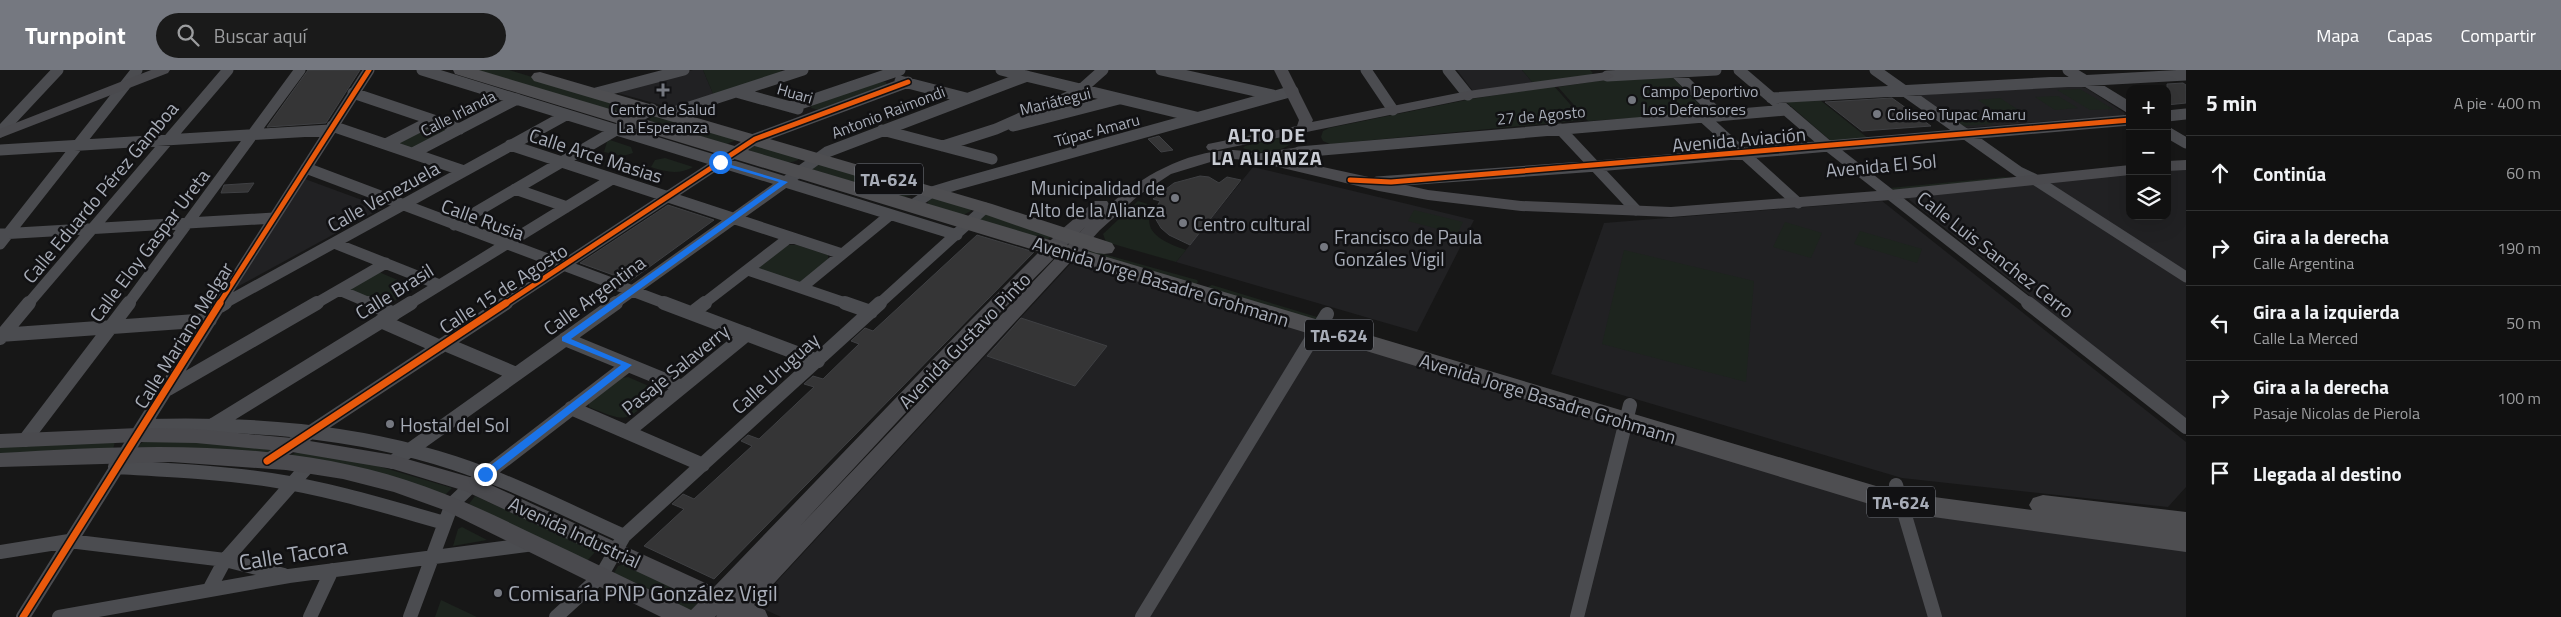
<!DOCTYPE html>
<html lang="es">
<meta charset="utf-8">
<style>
body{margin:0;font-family:"Titillium Web",sans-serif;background:#1a1a1a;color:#f1f3f6}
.controls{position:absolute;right:15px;top:15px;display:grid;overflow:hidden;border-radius:10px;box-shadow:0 5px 20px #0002}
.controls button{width:45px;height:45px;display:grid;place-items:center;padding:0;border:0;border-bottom:1px solid #303131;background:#111;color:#f1f3f6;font:25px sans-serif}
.stop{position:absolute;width:15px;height:15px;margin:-11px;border:4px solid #1a73e8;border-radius:50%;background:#fff}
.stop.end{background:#1a73e8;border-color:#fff;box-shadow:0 1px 5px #0008}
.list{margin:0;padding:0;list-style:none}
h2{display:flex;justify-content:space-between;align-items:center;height:65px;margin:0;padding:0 20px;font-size:21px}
h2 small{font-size:16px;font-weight:400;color:#9c9d9f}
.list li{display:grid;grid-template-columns:32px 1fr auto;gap:15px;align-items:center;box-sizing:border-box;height:75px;padding:0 20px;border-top:1px solid #303131}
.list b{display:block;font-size:19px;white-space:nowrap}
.list p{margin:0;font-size:16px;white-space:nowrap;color:#9c9d9f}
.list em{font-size:16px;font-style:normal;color:#9c9d9f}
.icon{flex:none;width:28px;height:28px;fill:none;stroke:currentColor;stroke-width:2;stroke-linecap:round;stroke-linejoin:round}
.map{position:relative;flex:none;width:2186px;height:547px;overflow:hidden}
header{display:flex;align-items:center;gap:30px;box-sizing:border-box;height:70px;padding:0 25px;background:#757880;color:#fff}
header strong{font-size:24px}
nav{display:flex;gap:28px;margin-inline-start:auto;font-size:18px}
.search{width:350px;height:45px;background:#1a1a1a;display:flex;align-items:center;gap:12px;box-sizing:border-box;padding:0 18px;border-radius:28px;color:#9c9d9f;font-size:19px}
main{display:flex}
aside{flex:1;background:#111}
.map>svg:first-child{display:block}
.built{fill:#212123}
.green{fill:#1d241e}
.building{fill:#353536;stroke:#3f4043}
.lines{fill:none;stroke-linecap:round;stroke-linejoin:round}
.street-far1{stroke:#4b4c50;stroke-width:11}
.street{stroke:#4b4c50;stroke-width:14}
.secondary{fill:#4a4a4e;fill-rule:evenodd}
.highway{fill:#4e4e51;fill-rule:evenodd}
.cycleway-far1-casing{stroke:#111113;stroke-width:8}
.cycleway-casing{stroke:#111113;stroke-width:10}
.cycleway-far1{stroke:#e8590c;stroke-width:5}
.cycleway{stroke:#e8590c;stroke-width:7}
.route{fill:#1a73e8}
.poi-dot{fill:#757880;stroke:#111113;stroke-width:2}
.labels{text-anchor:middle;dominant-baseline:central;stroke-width:5;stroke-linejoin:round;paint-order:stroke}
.far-poi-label{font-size:16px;fill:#a8adb8;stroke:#111113;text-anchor:start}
.far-street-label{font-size:16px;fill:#a8adb8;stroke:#111113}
.shield{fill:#111113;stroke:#7b7e86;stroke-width:1}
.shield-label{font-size:18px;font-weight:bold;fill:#a8adb8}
.street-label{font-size:19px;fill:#a8adb8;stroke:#111113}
.poi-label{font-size:19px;fill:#a8adb8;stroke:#111113;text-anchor:start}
.far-district-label{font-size:20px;font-weight:bold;letter-spacing:1px;fill:#c9ccd4;stroke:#111113}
.near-street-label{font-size:22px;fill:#a8adb8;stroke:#111113}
.near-poi-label{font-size:22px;fill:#a8adb8;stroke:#111113;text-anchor:start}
</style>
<header>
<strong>Turnpoint</strong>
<div class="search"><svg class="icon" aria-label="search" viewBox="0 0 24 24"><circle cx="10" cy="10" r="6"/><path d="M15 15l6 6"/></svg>Buscar aquí</div>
<nav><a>Mapa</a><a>Capas</a><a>Compartir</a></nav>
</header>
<main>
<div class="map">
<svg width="2186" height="547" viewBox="0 0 2186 547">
<rect width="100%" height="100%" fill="#171717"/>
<path class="built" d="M693 0H703L714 26 672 38 614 22Z
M1457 0H1522L1533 13 1477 21 1472 20Z
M2078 16 2086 18 2125 43 2124 45 1965 58 1917 25Z
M1253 97 1474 150 1417 262 1176 192Z
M2186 98V350L1902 124 2130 103V146H2167V100Z
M305 109 362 130 360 133 365 136 373 135 382 138 237 217 232 216Z
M1882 131 2186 372V417L2168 437 1902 408 1551 304 1604 153Z
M1074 190 1302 258 1639 364 1884 435 2186 477V547H781L755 535Z"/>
<path class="green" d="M476 0H509L641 40 630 46Z
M703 0H780L783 2 714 26Z
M1522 0H1590L1593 3 1591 5 1533 13Z
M1665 5 1673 8 1708 43 1588 51 1558 17 1611 9Z
M877 11 886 12 888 17 823 41 811 38 812 32Z
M1554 16 1584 50 1330 74 1323 71 1321 67 1323 61 1329 58 1471 29Z
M2080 19 2113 39 2090 40 2057 20Z
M2058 26 2078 38 2055 40 2035 27Z
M2000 28 2020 41 1997 43 1978 30Z
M1820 30 1869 69 1831 71 1785 31Z
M1973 44 1993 54 1962 56 1947 46Z
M656 45 736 70 727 74 649 51 651 47Z
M429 55 448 61 414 80 394 71Z
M1294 64 1293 72C1280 83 1259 86 1243 78L1245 76Z
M610 70 631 77 633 83 623 86 604 82 607 72Z
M753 74 800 88C790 99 763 85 751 81L749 79Z
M665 88 693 97C679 105 666 102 651 97L655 90Z
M820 92 915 121V124L904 127 811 99Z
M2004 107 2010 108 1895 120 1890 118Z
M933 128 971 139V141L963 145 928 134V131Z
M1138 131 1154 136C1138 162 1165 173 1186 180L1176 192 1106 172 1103 164Z
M1414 140 1463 152 1457 164 1408 151Z
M986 144 1053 166 1045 170 986 152 980 149Z
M1785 152 1822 163 1811 188 1773 177Z
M1860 161 1922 179 1917 193 1854 174Z
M787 175H797L828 185V190L802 212H793L759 200 760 196Z
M1089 180 1197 210 1198 212 1196 215 1085 182Z
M1624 180 1754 211 1746 312 1602 274Z
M379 202 416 218 386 236 348 220Z
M1212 215 1317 247 1319 250 1318 252 1206 218Z
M628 307 658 320V324C624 351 631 354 589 337V333L622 308Z
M147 370 209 372 273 380 269 384 135 377Z
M115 372 113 379 0 385V377Z
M298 382 371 394 452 418 446 424 441 425 288 386Z
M475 426 593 479 595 482 588 490H580L469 434Z
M462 457 487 470 453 476 458 459Z
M625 494 701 530 689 542 613 505 618 496Z
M441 530 477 547H435Z"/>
<path class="building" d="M308 0H360L326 53 267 57Z
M2183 13 2186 15V33L2167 35V14Z
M1892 28 1931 56 1862 61 1825 32Z
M1159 66 1173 80 1161 82 1148 69Z
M1200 106 1209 107 1219 113 1227 107 1241 110 1190 175 1169 165 1161 158 1155 148V140L1160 131 1153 129 1174 113Z
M254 113 248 122 221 123 224 115Z
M668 135 714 150 630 211 580 193Z
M977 165 1034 182 714 509 644 476 684 439 672 434 683 424 694 429 752 376 741 371 748 365 759 369 814 317 804 314 813 306 823 309 859 274 851 271 865 258 873 261Z
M1021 248 1107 276 1075 316 987 286Z"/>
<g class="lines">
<path class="street-far1" d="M422 0 957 165
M1001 0 1196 47
M1161 0 1273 25
M1366 0 1393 40
M1448 0 1468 25
M1739 0 1828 76 2030 234
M1875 0 2019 102 2034 109 2186 207
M2068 0 2130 38
M1675 2 1720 46
M1607 6 1716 0
M900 11 966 28
M736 22 798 39
M353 23 460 59
M596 23 684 0
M1771 28 2186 5
M791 37 900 0
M668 44 803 0
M2167 46 2186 44
M1703 47 1798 133
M332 56 464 101
M1013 56 1119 29
M1560 59 1636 140
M882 60 992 89
M0 62 58 0
M2167 62 2186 73
M386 74 433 50
M510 75 842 184
M943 76 996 59 1077 23 1103 0
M0 80 330 60
M1299 82 1786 40
M413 83 517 29
M306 98 667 234
M1377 112 1597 96 2130 50
M515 119 567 137
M911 136 932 122 955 115 1293 21
M454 155 652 39
M0 164 274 148
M334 173 440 215
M0 174 137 0
M748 200 848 234
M801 218 890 145
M339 220 372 234
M28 234 228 0
M128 234 300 0
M219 234 369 0
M223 234 566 45
M315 234 386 193
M409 234 612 109
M505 234 755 69 908 12
M614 234 827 82 1027 6
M703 234 790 167
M879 234 985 138"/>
<path class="street" d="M369 233 394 244
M664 233 818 291
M845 233 871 242
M2028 233 2186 357
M220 236 225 233
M692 243 705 233
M381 251 440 277
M0 265 210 250
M0 268 29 233
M565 269 682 317
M445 274 516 304
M168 319 317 233
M571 338 703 395
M213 355 411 233
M144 356C249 353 353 360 454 393 512 412 568 441 624 466
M627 362 747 264
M25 370 129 233
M267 391 506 233
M393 392 616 233
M115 397C167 400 219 402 271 410 330 419 388 437 445 453
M1896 415 1935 547
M0 482 69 471 225 490 284 505
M209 520 225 490 307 397
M23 547 220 233
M59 547 289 506 534 474
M310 547 332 500
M410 547 452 434 472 415 628 295
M556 547 601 506 624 466 880 233
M1142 547 1327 244
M1577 547 1630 335"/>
<path class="secondary" d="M151 0H170L168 3 0 68V59Z
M1274 0H1288L1313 50 1312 52 1468 21 1607 2 1614 6 1607 10 1468 29 1213 81 1208 80 1206 77 1208 74 1297 56 1299 50Z
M1299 77 1307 82 1304 85 1282 88 1428 120 1521 131 1671 137 1890 120 2130 95V105L1890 130 1671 147 1521 141 1428 130 1379 121 1249 90 1232 89 1217 90 1171 104 1139 125 1100 160 754 535 765 540 768 547H716L717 545 715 547H661L444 440 394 422 343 409 286 400 171 392 0 397V383C134 375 276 368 406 410 450 424 490 443 531 463 585 488 638 514 691 540L700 531 465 421 393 399 292 382 196 373 138 372 0 378V364L138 358 196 359 292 368 393 385 480 410 714 517 965 256 1061 160 1095 131H1107L1109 134 1107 137C1142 106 1184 82 1231 80 1240 79 1255 85 1262 83 1273 81 1286 79 1299 77ZM1086 156 801 455 979 264Z
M2186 90V100L2167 101V91Z"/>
<path class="highway" d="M453 0H479L1876 416 1919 425 2032 440 2029 435 2033 428 2043 425 2186 442V482L1919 445 1876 436 455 4Z
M540 2 992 134 1112 173 1115 178 1112 183 1104 184 1096 183 978 142 534 11 531 7 534 3Z"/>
<g class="cycleway-far1-casing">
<path id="cycleway-far1" d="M1350 110 1391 112 2130 50
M219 234 369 0
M505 234 755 69 908 12"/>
</g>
<g class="cycleway-casing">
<path id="cycleway" d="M267 391 506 233
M23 547 220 233"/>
</g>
<use href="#cycleway-far1" class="cycleway-far1"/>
<use href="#cycleway" class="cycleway"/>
</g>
<path class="route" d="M718 91 788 112 571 269 632 295 489 407H482V402L621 295 562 271V267L779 112 718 94Z"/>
<g class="poi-dot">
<path d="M660.5 12.5h5v5h5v5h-5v5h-5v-5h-5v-5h5z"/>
<circle cx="1632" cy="30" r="5"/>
<circle cx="1877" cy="44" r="5"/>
<circle cx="1175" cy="128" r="5"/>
<circle cx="1183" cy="153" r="5"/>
<circle cx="1324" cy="177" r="5"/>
<circle cx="390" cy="354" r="5"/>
<circle cx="498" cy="523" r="5"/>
</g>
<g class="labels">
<g class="far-poi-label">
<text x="1642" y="21">Campo Deportivo<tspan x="1642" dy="18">Los Defensores</tspan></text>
<text x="663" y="39" text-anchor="middle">Centro de Salud<tspan x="663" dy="18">La Esperanza</tspan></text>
<text x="1887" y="44">Coliseo Tupac Amaru</text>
</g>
<g class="far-street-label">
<text transform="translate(795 23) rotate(16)">Huari</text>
<text transform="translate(1055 31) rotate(-14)">Mariátegui</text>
<text transform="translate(888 42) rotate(-21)">Antonio Raimondi</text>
<text transform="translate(458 43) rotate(-27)">Calle Irlanda</text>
<text transform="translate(1541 45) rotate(-5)">27 de Agosto</text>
<text transform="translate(1097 60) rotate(-15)">Túpac Amaru</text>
</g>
<g class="shield">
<rect x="855" y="93.5" width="68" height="31" rx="4"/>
<rect x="1305" y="249.5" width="68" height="31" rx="4"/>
<rect x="1867" y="416.5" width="68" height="31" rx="4"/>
</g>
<g class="shield-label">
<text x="889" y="109">TA-624</text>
<text x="1339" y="265">TA-624</text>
<text x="1901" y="432">TA-624</text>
</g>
<g class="street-label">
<text transform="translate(1739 69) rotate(-5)">Avenida Aviación</text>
<text transform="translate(596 85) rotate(18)">Calle Arce Masias</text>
<text transform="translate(1881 95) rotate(-5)">Avenida El Sol</text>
<text transform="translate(100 122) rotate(-50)">Calle Eduardo Pérez Gamboa</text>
<text transform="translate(383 126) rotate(-29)">Calle Venezuela</text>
<text transform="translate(483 149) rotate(20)">Calle Rusia</text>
<text transform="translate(149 175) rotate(-53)">Calle Eloy Gaspar Ureta</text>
<text transform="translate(1996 184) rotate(38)">Calle Luis Sanchez Cerro</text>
<text transform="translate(1161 211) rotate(17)">Avenida Jorge Basadre Grohmann</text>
<text transform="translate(503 218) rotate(-33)">Calle 15 de Agosto</text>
<text transform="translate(394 221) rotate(-32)">Calle Brasil</text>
<text transform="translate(594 225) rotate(-36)">Calle Argentina</text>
<text transform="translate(183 265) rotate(-58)">Calle Mariano Melgar</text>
<text transform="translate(964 270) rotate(-46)">Avenida Gustavo Pinto</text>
<text transform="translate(675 299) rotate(-39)">Pasaje Salaverry</text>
<text transform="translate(775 303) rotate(-42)">Calle Uruguay</text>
<text transform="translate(1548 328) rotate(17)">Avenida Jorge Basadre Grohmann</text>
<text transform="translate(575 462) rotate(25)">Avenida Industrial</text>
</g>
<g class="poi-label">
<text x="1165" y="117" text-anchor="end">Municipalidad de<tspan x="1165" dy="22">Alto de la Alianza</tspan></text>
<text x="1193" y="153">Centro cultural</text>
<text x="1334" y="166">Francisco de Paula<tspan x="1334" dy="22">Gonzáles Vigil</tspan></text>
<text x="400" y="354">Hostal del Sol</text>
</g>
<g class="far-district-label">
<text x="1267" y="64">ALTO DE<tspan x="1267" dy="23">LA ALIANZA</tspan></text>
</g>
<g class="near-street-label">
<text transform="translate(293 484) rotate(-9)">Calle Tacora</text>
</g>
<g class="near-poi-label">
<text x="508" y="523">Comisaría PNP González Vigil</text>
</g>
</g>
</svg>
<div class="controls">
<button>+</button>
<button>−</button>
<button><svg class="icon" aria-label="layers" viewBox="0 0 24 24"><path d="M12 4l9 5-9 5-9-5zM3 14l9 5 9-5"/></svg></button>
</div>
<div class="stop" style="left:720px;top:92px"></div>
<div class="stop end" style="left:485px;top:404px"></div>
</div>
<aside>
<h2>5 min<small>A pie · 400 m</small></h2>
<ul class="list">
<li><svg class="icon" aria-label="ahead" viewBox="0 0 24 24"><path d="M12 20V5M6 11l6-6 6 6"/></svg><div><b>Continúa</b></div><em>60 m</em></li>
<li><svg class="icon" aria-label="right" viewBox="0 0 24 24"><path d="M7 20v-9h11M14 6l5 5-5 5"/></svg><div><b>Gira a la derecha</b><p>Calle Argentina</p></div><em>190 m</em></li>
<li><svg class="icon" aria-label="left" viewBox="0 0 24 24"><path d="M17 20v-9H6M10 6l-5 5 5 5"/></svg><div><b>Gira a la izquierda</b><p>Calle La Merced</p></div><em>50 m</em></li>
<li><svg class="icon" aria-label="right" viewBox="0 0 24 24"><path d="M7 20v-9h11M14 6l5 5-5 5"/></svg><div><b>Gira a la derecha</b><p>Pasaje Nicolas de Pierola</p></div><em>100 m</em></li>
<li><svg class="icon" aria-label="arrive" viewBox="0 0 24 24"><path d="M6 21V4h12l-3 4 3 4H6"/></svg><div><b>Llegada al destino</b></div></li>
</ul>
</aside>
</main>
